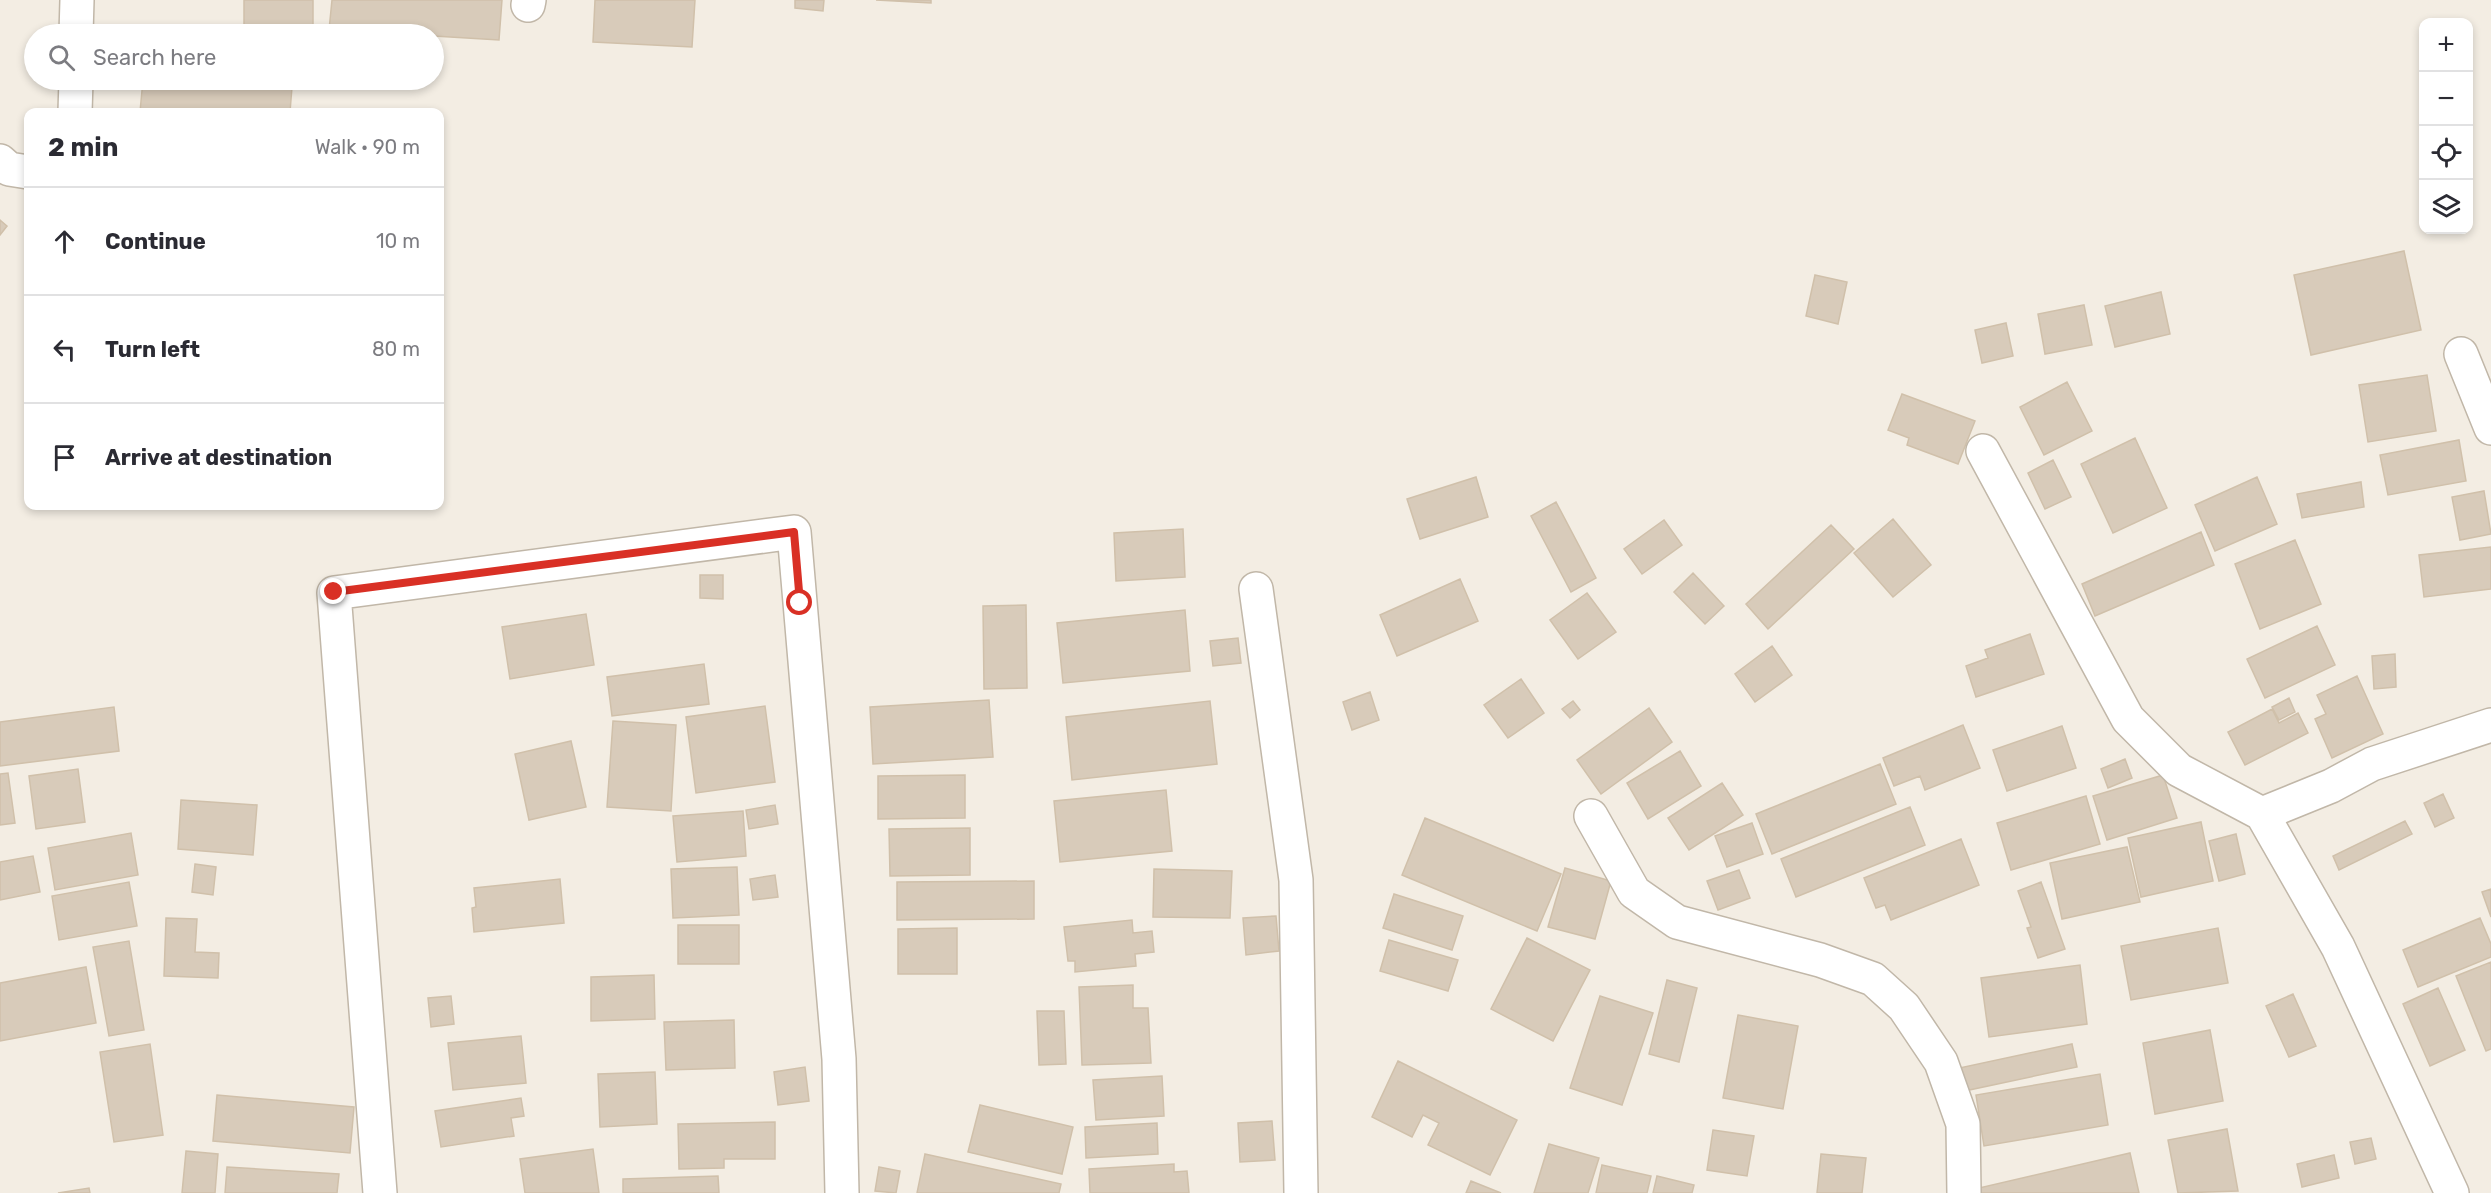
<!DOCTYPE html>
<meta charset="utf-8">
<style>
body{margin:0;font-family:Rubik,sans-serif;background:#f7f7f7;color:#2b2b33}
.controls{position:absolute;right:18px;top:18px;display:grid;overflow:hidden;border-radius:12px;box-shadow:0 3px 9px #0003}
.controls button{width:54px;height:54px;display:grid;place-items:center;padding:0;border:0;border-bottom:2px solid #e1e1e2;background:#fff;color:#2b2b33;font:30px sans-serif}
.stop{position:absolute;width:18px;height:18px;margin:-14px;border:4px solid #d93025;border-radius:50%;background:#fff}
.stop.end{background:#d93025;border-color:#fff;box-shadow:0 2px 6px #0008}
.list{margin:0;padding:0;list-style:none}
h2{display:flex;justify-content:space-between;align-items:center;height:78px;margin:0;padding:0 24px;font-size:26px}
h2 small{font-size:20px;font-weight:400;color:#7c7c81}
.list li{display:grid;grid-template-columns:39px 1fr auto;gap:18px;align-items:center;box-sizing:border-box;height:108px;padding:0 24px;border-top:2px solid #e1e1e2}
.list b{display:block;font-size:22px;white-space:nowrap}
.list em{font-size:20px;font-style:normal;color:#7c7c81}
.icon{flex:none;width:33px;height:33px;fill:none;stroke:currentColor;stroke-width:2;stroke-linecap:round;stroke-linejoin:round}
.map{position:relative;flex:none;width:2491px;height:1193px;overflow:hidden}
.search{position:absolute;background:#fff;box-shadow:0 3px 9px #0003;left:24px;top:24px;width:420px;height:66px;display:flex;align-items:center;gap:15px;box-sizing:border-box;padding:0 21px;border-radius:33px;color:#7c7c81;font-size:22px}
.panel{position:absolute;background:#fff;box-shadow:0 3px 9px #0003;left:24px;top:108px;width:420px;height:402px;border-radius:12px}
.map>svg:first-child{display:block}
.building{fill:#d8cbba;stroke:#d0c0aa;stroke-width:1.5}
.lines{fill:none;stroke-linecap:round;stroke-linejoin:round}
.minor-casing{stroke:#c1b7a8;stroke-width:36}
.minor{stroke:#fff;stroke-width:33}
.route{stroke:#d93025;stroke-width:8}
</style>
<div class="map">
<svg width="2491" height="1193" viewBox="0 0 2491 1193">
<rect width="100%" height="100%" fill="#f3ede3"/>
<path class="building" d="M244 0H313V34H244Z
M332 0H502L499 40 434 36V34L329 30Z
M595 0H695L692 47 593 42Z
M795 0H824L823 11 795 8Z
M876 0H931V3Z
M143 80H180L292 87 290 112H140Z
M0 220 7 226 0 235Z
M2404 251 2421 330 2311 355 2294 275Z
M1815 275 1847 282 1838 324 1806 316Z
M2161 292 2170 334 2115 347 2105 306Z
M2084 305 2092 345 2045 354 2038 314Z
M2006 323 2013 356 1982 363 1975 330Z
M2427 375 2436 431 2368 442 2359 385Z
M2067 382 2092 431 2044 455 2020 407Z
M1902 394 1975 421 1958 464 1907 445 1909 438 1888 430Z
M2135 438 2167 508 2113 533 2081 464Z
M2459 440 2466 481 2388 495 2380 455Z
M2053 460 2071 497 2045 509 2028 473Z
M1476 477 1488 517 1420 539 1407 499Z
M2257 477 2277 524 2215 551 2195 505Z
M2361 482 2364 507 2302 518 2297 494Z
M2484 491 2491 534 2460 540 2452 497Z
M1556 502 1596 578 1571 592 1531 516Z
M1893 519 1931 565 1893 597 1854 553Z
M1664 520 1682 545 1642 574 1624 549Z
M1831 525 1854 549 1768 629 1746 604Z
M1183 529 1185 577 1116 581 1114 533Z
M2201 532 2214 565 2095 616 2082 584Z
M2295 540 2321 604 2260 629 2235 564Z
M2491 547V589L2424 597 2419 555Z
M1693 573 1724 606 1705 624 1674 592Z
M700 575H723V599L700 598Z
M1460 579 1478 621 1397 656 1380 615Z
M1587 593 1616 632 1578 659 1550 620Z
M1026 605 1027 688 984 689 983 606Z
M1185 610 1190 671 1063 683 1057 623Z
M586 614 594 665 510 679 502 627Z
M2317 626 2335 665 2265 698 2247 659Z
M2030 634 2044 674 1976 697 1966 666 1988 658 1985 650Z
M1238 638 1241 663 1213 666 1210 641Z
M1772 646 1792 675 1755 702 1735 674Z
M2395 654 2396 687 2374 689 2372 656Z
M704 664 709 704 612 716 607 677Z
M2357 676 2383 734 2332 758 2315 719 2326 714 2317 695Z
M1521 679 1544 713 1508 738 1484 705Z
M1370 692 1379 720 1352 730 1343 702Z
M2289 698 2295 712 2279 720 2272 707Z
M989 700 993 757 873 764 870 707Z
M1210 701 1217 764 1072 780 1066 717Z
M1573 701 1580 710 1570 718 1562 709Z
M765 706 775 782 696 793 686 717Z
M114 707 119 751 0 766V722Z
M1649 708 1672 742 1601 794 1577 760Z
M2272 709 2279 723 2298 713 2308 733 2245 765 2228 732Z
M613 721 676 725 671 811 607 807Z
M1963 725 1980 768 1925 790 1920 776 1894 786 1883 758Z
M2062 726 2076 768 2007 791 1993 750Z
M571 741 586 807 529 820 515 754Z
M1680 751 1701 786 1648 819 1627 783Z
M2125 759 2132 778 2108 788 2101 769Z
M1880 764 1896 804 1772 854 1756 814Z
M78 769 85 822 36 829 29 776Z
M8 773 15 823 0 825V774Z
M965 775V818L878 819V776Z
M2163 775 2177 818 2107 840 2093 796Z
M1722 783 1743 815 1689 850 1668 818Z
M1166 790 1172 851 1060 862 1054 801Z
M2443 794 2454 818 2435 827 2424 803Z
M2086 796 2100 844 2011 870 1997 823Z
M181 800 257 805 253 855 178 849Z
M775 805 778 824 749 829 746 810Z
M1910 807 1925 845 1796 897 1781 859Z
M743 811 746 856 677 862 673 816Z
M1425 818 1561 874 1537 931 1402 875Z
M2405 821 2412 834 2339 870 2333 856Z
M2201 822 2213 881 2141 897 2128 838Z
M1752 823 1763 854 1727 867 1715 836Z
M970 828V875L890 876 889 829Z
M131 833 138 875 55 890 48 848Z
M2236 834 2245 874 2219 881 2209 841Z
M1961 839 1979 885 1891 920 1885 905 1876 908 1864 878Z
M2127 847 2140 902 2062 919 2050 863Z
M33 856 40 892 0 900V862Z
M195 864 216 867 213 895 192 892Z
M737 867 739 915 673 918 671 869Z
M1565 868 1611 881 1595 939 1548 927Z
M1154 869 1232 871 1230 918 1153 917Z
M1739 870 1750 898 1718 910 1707 881Z
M775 875 778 897 753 900 750 879Z
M560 879 564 923 474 932 472 908 476 907 474 888Z
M1034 881V919L897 920V882Z
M129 882 137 926 59 940 52 896Z
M2041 882 2065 949 2038 958 2027 928 2031 927 2018 891Z
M2491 889V917L2482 892Z
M1394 894 1463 916 1452 950 1383 928Z
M1276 916 1279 951 1246 955 1243 918Z
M166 918 197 919 195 952 219 953 218 978 164 976Z
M2480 918 2491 944V957L2418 987 2403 950Z
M1132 920 1133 933 1152 931 1154 952 1135 954 1136 966 1075 972V961H1068L1064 927Z
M678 925H739V964H678Z
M957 928V974H898V929Z
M2218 928 2228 983 2131 1000 2121 946Z
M1527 938 1590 970 1553 1041 1491 1009Z
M1389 940 1458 960 1448 991 1380 971Z
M129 941 144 1030 109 1036 93 947Z
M2491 962V1049L2486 1051 2456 976Z
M2080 965 2087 1024 1989 1037 1981 978Z
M86 967 96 1023 0 1041V983Z
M654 975 655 1019 591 1021V977Z
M1667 980 1697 988 1679 1062 1649 1054Z
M1133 985V1008H1148L1151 1063 1082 1065 1079 987Z
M2438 988 2465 1050 2430 1066 2403 1004Z
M2293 994 2316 1046 2289 1057 2266 1006Z
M451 996 454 1024 431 1027 428 998Z
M1600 996 1653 1013 1622 1105 1570 1088Z
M1037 1011H1064L1066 1064 1039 1065Z
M1738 1015 1798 1026 1783 1109 1723 1098Z
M734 1020 735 1068 666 1070 664 1022Z
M2210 1030 2223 1101 2155 1114 2143 1043Z
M521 1036 526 1083 453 1090 448 1043Z
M150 1044 163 1135 114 1142 100 1052Z
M2072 1044 2077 1067 1955 1093 1950 1070Z
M1398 1061 1517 1120 1490 1175 1428 1145 1439 1123 1423 1115 1412 1137 1372 1117Z
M805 1067 809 1101 778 1105 774 1072Z
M655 1072 657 1124 600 1127 598 1074Z
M2100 1074 2108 1125 1984 1146 1976 1095Z
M1162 1076 1164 1116 1096 1120 1093 1080Z
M217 1095 354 1107 350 1153 213 1141Z
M521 1098 524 1116 511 1118 514 1136 441 1147 435 1111Z
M980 1105 1073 1127 1062 1174 968 1152Z
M1272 1121 1275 1160 1240 1162 1238 1123Z
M775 1122V1159H724V1168L679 1169 678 1124Z
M1157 1123 1158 1154 1086 1158 1085 1127Z
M2227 1129 2238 1191 2178 1193 2168 1140Z
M1713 1130 1754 1136 1747 1176 1707 1170Z
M2371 1138 2376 1159 2355 1164 2350 1142Z
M1549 1144 1599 1158 1588 1193H1534Z
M593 1149 599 1193H525L520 1159Z
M186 1151 218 1154 215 1193H182Z
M2130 1153 2139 1193H1980L1979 1188Z
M925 1154 1061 1184 1059 1193H917Z
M1821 1154 1866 1158 1862 1193H1817Z
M2334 1155 2339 1178 2302 1187 2297 1164Z
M1174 1164V1172L1187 1171 1189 1193H1090L1089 1169Z
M1602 1165 1651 1176 1647 1193H1596Z
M227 1167 339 1174 337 1193H225Z
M879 1167 900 1171 896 1193 875 1191Z
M718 1176 719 1193H623V1179Z
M1657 1176 1694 1185 1692 1193H1653Z
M1471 1181 1501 1193H1466Z
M89 1188 90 1193H58Z"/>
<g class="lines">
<g class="minor-casing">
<path id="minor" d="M528 5 529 0
M76 34 77 0
M75 112 76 80
M0 161 9 169 28 172
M2461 354 2491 428
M1983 451 2128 719 2179 770 2262 814 2338 947 2452 1193
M1256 589 1296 880 1301 1193
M2262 814 2331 786 2372 764 2491 725
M1591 816 1634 892 1677 922 1820 960 1873 979 1904 1007 1941 1062 1963 1124 1964 1193
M380 1193 334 593 794 532 839 1059 842 1193"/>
</g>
<use href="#minor" class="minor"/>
</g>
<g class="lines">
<path class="route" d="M334 592 794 532 800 603"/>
</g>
</svg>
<div class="controls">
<button>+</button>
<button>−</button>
<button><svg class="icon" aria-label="locate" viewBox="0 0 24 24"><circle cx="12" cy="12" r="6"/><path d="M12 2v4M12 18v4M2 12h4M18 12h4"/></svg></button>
<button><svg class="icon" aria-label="layers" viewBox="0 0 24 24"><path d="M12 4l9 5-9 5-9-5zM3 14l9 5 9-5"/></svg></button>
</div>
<div class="stop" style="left:800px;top:603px"></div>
<div class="stop end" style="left:334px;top:592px"></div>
<div class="search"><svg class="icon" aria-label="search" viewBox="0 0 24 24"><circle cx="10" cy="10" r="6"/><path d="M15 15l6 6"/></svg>Search here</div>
<section class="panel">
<h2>2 min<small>Walk · 90 m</small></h2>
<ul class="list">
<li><svg class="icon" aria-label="ahead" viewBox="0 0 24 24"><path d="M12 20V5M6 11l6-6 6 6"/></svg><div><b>Continue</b></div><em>10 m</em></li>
<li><svg class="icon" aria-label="left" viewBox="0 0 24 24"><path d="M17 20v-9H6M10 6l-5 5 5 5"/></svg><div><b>Turn left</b></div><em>80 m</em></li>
<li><svg class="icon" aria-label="arrive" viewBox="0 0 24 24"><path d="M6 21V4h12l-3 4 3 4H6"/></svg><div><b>Arrive at destination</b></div></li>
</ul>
</section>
</div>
